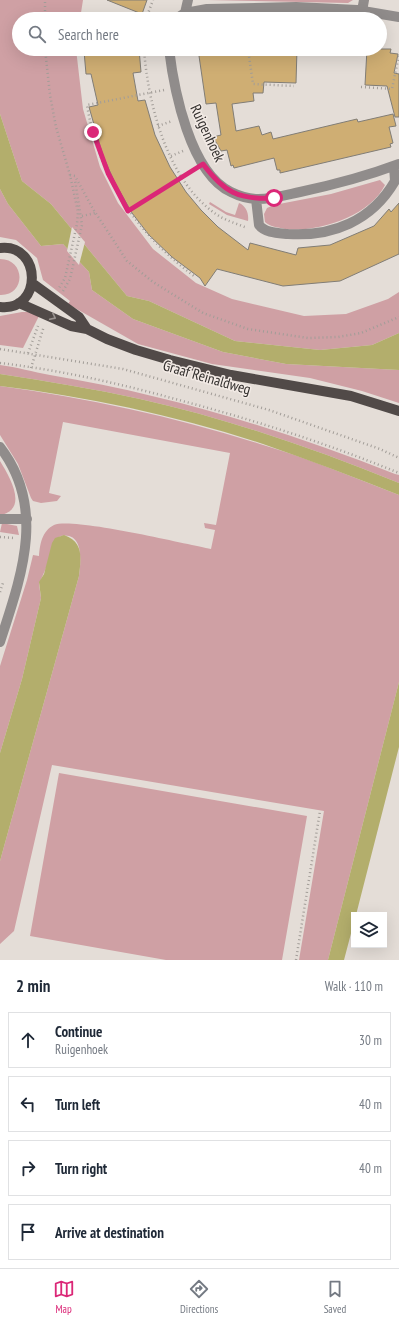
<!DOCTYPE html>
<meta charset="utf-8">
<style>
body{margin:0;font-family:"PT Sans Narrow",sans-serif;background:#f2f2f3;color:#1f2937}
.controls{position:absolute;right:12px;bottom:12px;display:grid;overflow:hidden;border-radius:0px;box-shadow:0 4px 16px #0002}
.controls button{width:36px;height:36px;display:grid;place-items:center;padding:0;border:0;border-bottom:1px solid #e0e1e3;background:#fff;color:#1f2937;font:20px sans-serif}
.stop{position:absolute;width:12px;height:12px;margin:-9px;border:3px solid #db2777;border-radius:50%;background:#fff}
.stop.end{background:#db2777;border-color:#fff;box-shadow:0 1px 4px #0008}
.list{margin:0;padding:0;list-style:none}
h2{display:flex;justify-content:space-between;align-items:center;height:52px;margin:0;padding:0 16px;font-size:17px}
h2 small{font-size:13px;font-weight:400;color:#747a83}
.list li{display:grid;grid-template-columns:26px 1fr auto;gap:12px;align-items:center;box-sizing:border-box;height:56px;margin:0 8px 8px;padding:0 8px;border:1px solid #e0e1e3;border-radius:0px}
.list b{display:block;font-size:15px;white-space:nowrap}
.list p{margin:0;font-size:13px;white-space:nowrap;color:#747a83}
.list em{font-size:13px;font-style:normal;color:#747a83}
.icon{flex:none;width:22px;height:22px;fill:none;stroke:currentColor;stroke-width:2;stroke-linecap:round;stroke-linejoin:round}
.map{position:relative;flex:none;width:399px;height:960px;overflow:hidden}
.search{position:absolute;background:#fff;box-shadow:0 4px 16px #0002;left:12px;right:12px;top:12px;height:44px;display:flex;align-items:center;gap:10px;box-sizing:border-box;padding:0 14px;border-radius:22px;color:#747a83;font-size:15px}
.sheet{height:308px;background:#fff}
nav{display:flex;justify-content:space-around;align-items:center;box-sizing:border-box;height:56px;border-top:1px solid #e0e1e3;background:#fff;font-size:11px;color:#747a83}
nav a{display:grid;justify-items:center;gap:2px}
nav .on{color:#db2777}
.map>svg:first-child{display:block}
.green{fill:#cfa0a4}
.water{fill:#b3ae6c}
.pier{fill:#e4ddd7}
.building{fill:#cfae73;stroke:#817d76}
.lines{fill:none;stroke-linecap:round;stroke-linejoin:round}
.path{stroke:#a29d98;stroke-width:2.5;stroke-dasharray:1 3;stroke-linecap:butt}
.minor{stroke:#908c8b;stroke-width:10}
.major{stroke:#514a48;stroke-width:10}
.oneway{stroke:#99928f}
.route{stroke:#db2777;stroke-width:5}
.labels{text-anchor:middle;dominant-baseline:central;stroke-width:3;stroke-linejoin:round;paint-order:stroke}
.street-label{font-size:15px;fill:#34312f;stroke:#f2eae5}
</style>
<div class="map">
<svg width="399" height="960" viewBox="0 0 399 960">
<rect width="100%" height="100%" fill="#e4ddd7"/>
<path class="green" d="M0 0H83L80 19H19V49H76L83 109 100 167 118 203 153 249 196 283 232 299 304 316 346 314 388 299 399 292V333L372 345 320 350 235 341 149 301 127 296 51 204 22 181 0 114Z
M208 0H353L348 3Z
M380 180 385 185C370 216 318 233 285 229 277 227 271 227 265 222L264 214 267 208 274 205 331 194Z
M0 189 8 204 41 246 63 244 89 272 92 290 133 319 223 352 286 364 399 370V403L362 391 310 378 212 364 138 344 68 304 70 301 43 280 37 258 16 240 0 237Z
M210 202 226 212 235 215 239 203C246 206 249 213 248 221L227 215 209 204Z
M0 259C26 259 26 296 0 295Z
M22 312H28L39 316 23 348 0 345V316Z
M0 365C17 367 33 372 50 375 169 395 284 430 395 474L399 475V483C315 449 229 419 140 399 94 389 47 381 0 374Z
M0 386C88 398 175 417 260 444 307 458 353 477 399 495V682L328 960H299L324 811 52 765 14 931 0 944V861L79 576C81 561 84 531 60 536L39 584 41 598 22 679 0 753V666L27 580 33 555 39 556C40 544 42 531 54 525 73 517 185 544 211 549L215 530 205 528 204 523 216 525 230 453 63 422 49 493 61 496 57 501 41 503 33 501 31 498 18 464 0 435Z
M0 461C10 477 29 510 0 515Z
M2 523 17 526 19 535 0 532Z
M59 773 307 816 282 960H166L30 936Z"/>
<path class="water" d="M0 114 22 181 51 204 127 296 149 301 235 341 320 350 372 345 399 333V370L286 364 223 352 133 319 92 290 89 272 63 244 41 246 8 204 0 189Z
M0 374C47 381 94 389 140 399 229 419 315 449 399 483V495C354 477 309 460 263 444 178 416 89 397 0 386Z
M64 535C84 542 81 558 79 576L0 861V753L22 679 41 598 39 582 44 574 52 543 55 538Z
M399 682V747L356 915H354V922L344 960H328Z"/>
<path class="pier" d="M72 227 85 242 79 265 67 251Z"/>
<path class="building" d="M107 0H147L142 14Z
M104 49H139L141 72 133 73 138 101 145 100 155 135 170 167 186 192 201 210 218 227 248 250 250 243 296 255 298 248 330 245 374 226 389 209 391 212 399 203V254L340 281 283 286 217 269 205 286 200 278 172 257 149 235 132 213 115 183 103 156 89 107 98 105 91 74H86L84 51Z
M198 49H297L296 83 264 82 263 93H253L254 101 232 104 236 131 259 126 262 135 271 132 273 139 357 119 358 122 393 114 396 126 389 127 393 143 390 144 391 147 280 173V170H277L274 158 234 168 233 165 231 166 227 150 221 151 213 137 221 135 216 103 206 104Z
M367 49H391L390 53 398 54 394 73 399 74V117H395L387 86 365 85Z"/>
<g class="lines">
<path class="path" d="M45 19V0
M146 19 153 0
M45 49 50 95 56 127 70 175 78 212 77 224 65 278 59 288
M144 49C148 105 168 184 219 216 227 221 238 224 247 228
M248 49 253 84 294 86
M361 87 392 89 399 55
M164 90 87 105C99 177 135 232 194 276
M158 126 172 121
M171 156 183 151
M70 175 75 176 93 209 127 261 153 282 203 313 248 329 308 338 338 337 361 333 399 317
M128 211 192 171
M82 216 95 213
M63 291 70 279 82 225 75 180
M0 349 123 369 269 410 380 449 399 458
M28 353 38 326
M0 363C59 370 118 383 175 399 251 419 326 443 399 473
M31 368 44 326
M0 537 14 538
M0 592 3 583
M296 960 320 811"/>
<path class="minor" d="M362 11 364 0
M185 13 188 0
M176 19 185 13 207 9 296 7 357 10 399 17
M169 49C174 90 190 173 231 192 239 196 249 199 258 199 272 199 286 195 300 192 333 185 367 176 399 164
M256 199 259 225C265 233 278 233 288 234 332 237 372 221 395 181L394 166
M0 447C47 508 21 577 0 642
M0 519H27"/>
<path class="major" d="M0 248C42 243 43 312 0 307
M32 283 79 317 87 329
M19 303 71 326 87 329 107 339 136 350 170 360 231 375 351 396 399 411"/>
</g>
<defs><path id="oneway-chevron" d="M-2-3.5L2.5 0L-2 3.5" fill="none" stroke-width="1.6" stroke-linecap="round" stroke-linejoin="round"/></defs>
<use class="oneway" href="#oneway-chevron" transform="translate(53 317) rotate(26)"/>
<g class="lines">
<path class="route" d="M93 132 108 173 128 211 203 164C224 192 238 200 274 198"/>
</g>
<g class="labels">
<g class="street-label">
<text transform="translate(208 133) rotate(65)">Ruigenhoek</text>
<text transform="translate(207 377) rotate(16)">Graaf Reinaldweg</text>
</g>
</g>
</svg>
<div class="controls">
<button><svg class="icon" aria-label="layers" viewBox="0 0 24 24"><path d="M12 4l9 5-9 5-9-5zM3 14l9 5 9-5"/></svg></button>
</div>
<div class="stop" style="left:274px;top:198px"></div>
<div class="stop end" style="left:93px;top:132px"></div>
<div class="search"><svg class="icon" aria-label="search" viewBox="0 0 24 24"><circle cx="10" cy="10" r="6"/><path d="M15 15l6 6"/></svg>Search here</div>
</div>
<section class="sheet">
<h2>2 min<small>Walk · 110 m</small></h2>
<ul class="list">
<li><svg class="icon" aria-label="ahead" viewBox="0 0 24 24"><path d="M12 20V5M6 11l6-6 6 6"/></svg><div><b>Continue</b><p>Ruigenhoek</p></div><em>30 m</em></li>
<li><svg class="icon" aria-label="left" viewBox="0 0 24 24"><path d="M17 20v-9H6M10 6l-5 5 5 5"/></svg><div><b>Turn left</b></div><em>40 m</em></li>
<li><svg class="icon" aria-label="right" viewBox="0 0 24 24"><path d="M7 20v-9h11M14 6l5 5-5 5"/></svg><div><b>Turn right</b></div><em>40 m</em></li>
<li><svg class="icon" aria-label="arrive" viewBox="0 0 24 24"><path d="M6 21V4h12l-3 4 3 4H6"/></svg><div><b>Arrive at destination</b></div></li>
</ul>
</section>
<nav>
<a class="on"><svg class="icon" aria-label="map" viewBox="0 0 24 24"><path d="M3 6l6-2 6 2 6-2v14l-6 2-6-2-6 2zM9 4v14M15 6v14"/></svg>Map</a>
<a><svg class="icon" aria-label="directions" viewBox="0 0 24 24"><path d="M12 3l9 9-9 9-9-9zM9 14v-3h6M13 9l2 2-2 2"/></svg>Directions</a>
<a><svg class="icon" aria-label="saved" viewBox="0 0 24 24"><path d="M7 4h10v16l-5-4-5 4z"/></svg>Saved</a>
</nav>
